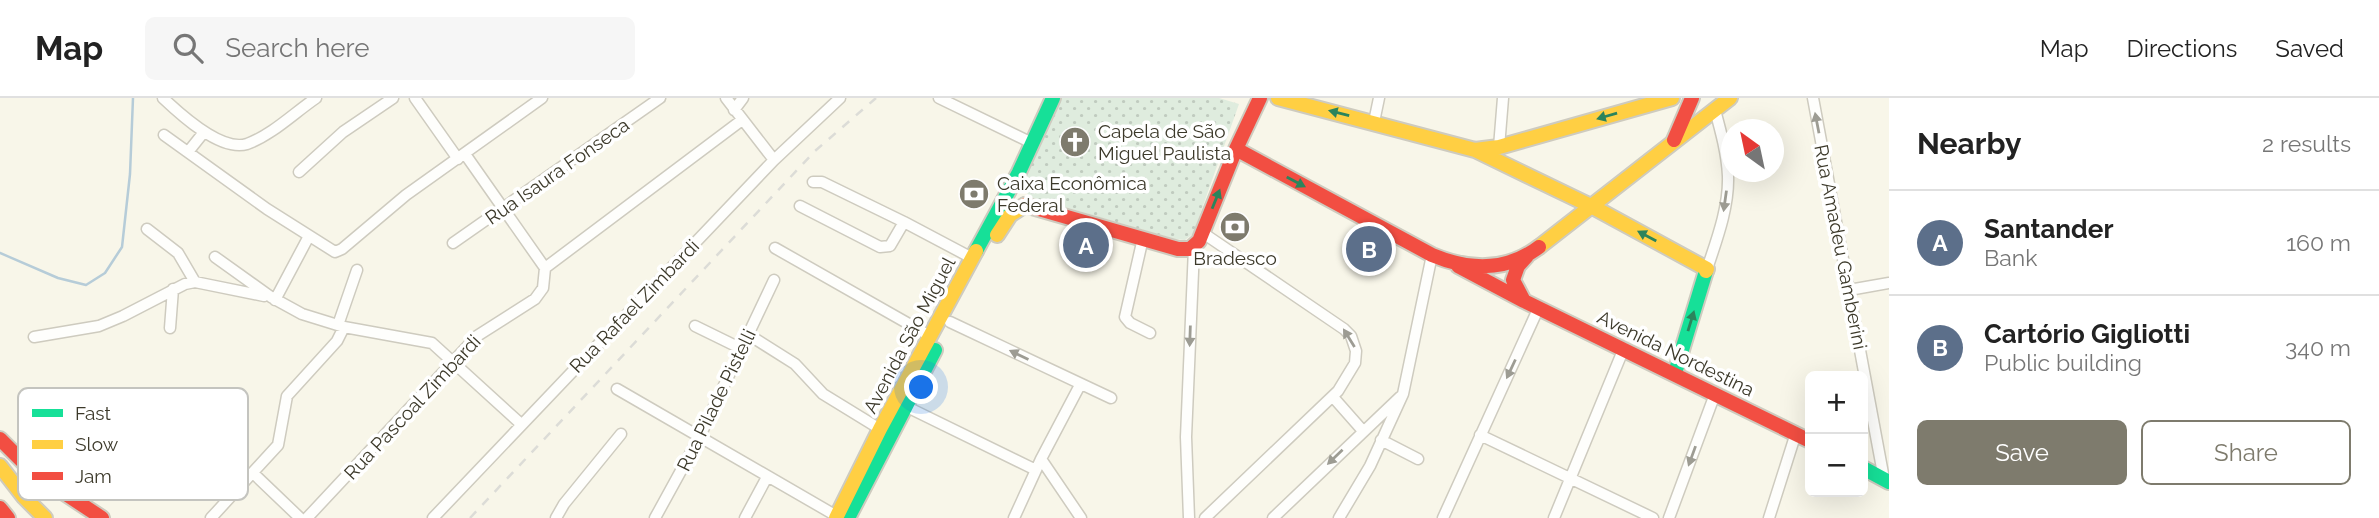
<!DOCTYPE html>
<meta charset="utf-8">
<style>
body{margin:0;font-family:Raleway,sans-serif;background:#f6f6f6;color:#222}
.controls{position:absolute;right:21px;bottom:21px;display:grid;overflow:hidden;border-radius:10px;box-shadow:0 7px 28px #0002}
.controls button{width:63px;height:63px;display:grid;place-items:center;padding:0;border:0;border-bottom:2px solid #e0e0e0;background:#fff;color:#222;font:35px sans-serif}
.compass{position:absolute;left:1721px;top:21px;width:63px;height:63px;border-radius:50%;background:#fff;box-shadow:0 7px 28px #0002;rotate:327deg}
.you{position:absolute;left:922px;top:290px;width:24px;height:24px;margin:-18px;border:5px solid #fff;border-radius:50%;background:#1a73e8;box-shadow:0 0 0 10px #1a73e833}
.badge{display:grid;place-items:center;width:46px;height:46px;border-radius:50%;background:#7e7b6d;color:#fff;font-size:23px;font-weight:700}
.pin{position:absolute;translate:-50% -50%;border:4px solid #fff;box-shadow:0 2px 7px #0006}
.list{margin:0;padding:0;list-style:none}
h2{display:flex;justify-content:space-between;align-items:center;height:91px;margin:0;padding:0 28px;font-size:30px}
h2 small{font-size:23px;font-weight:400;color:#767676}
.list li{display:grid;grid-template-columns:46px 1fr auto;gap:21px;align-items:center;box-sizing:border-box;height:105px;padding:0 28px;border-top:2px solid #e0e0e0}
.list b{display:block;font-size:26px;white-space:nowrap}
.list p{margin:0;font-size:23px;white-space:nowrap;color:#767676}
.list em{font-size:23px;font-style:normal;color:#767676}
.actions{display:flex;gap:14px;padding:21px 28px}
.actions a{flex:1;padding:16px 0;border:2px solid #7e7b6d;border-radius:10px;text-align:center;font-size:24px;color:#7e7b6d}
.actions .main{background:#7e7b6d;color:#fff}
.icon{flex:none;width:38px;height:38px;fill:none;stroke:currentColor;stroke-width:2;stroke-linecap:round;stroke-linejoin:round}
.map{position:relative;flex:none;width:1889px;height:420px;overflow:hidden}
header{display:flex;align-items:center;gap:42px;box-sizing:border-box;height:98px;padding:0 35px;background:#fff;border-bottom:2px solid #e0e0e0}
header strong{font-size:33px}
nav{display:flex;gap:38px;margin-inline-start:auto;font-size:24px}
.search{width:490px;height:63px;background:#f6f6f6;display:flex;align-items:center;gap:18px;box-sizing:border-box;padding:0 24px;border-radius:10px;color:#767676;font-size:26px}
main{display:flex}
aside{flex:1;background:#fff}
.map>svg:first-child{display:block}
.park{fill:url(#park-dots)}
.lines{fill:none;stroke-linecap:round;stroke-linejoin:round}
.stream{stroke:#b6ccd8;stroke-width:2.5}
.street-casing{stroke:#cecbbf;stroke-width:13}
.fast-casing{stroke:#cecbbf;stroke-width:18}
.slow-casing{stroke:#cecbbf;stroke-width:18}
.jam-casing{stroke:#cecbbf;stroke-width:18}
.street{stroke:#fefefc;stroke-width:10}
.fast{stroke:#16e098;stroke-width:14}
.slow{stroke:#ffcf43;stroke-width:14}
.jam{stroke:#f24e42;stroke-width:14}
.rail{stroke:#dcdcd7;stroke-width:2.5;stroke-dasharray:9 9;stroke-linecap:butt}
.oneway{fill:#2b845c}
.oneway2{fill:#9d9c93}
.labels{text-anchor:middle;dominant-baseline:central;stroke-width:7;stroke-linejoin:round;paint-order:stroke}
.poi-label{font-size:19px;fill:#3c392a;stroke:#fff;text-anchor:start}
.street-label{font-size:19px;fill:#3c392a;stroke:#fff}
.key{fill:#fff;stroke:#c4c4bf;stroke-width:2}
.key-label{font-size:19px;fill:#3c392a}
</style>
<header>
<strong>Map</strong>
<div class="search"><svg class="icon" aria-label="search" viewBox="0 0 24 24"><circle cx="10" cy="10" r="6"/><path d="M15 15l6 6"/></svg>Search here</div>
<nav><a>Map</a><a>Directions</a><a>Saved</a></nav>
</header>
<main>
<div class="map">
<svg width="1889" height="420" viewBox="0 0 1889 420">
<defs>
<pattern id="park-dots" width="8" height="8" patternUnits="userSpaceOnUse" patternTransform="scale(1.75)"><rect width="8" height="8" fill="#dfecde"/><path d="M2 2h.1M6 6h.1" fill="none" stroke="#c0cbbf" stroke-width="1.8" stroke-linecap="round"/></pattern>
</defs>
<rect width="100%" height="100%" fill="#f8f6e9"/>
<path class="park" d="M1058 0H1219L1239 6 1193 136 1185 142 1175 141 1030 99 1025 92 1024 81Z"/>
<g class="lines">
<path class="stream" d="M0 155 58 180 86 187 105 175 122 149 130 76 133 0"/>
<g class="street-casing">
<path id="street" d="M163 0C181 17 221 54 247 46 272 37 294 15 316 0
M415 0 458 61
M726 0 774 62
M939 0 1032 45
M1813 0 1884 381
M734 12 743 0
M1374 24 1379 0
M164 37 267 111 335 154 342 151 406 97 542 0
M1499 49 1503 0
M188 54 204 34
M465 56 545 170
M299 74 343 34 393 0
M813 84H822L904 124 972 160
M800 108 880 149 890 148 904 124
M147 131 178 155 195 184
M1203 135 1344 231 1351 238 1356 253 1355 265 1338 293 1205 420
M1143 140 1125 219 1130 225 1150 235
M453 145 660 0
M775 150 930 238
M215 159 271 199 302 216 344 229 432 245 521 326
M1707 171C1717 141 1729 109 1728 78 1727 56 1721 34 1715 12
M1849 192 1889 185
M275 202 309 138
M950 224 1111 300
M338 227 357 172
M695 228 742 251
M170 230 173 191
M749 237 795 266 823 296 880 331
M34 239 99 228 123 218 185 186 195 184 264 198
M617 291 840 420
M1333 299 1363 333
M905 308 1036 372
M1480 337 1653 420
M1381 342 1418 361
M1041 361 1081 420
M253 375 300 420
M211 420 278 347 287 298 337 243 344 229
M307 420 477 238 535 201 543 190 545 170 742 22
M433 420 774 62 840 0
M556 420 564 406 621 336
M655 420 700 338 774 182
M745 420 767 379
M1014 420 1041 361 1080 287
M1189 420 1186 339 1194 150
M1273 420 1400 299
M1339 420 1370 368 1403 296 1432 157
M1443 420 1539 209
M1554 420 1624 250
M1669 420 1715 296
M1769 420 1796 335"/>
</g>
<g class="fast-casing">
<path id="fast" d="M976 153 1019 74 1053 0
M1675 275 1706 173
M1863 370 1889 384
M848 420 935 252"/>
</g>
<g class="slow-casing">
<path id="slow" d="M1278 0 1475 52 1499 49 1672 0
M1475 52 1593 109 1707 171 1706 173
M997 137 1010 117 1025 107
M1539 149 1730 0
M0 368 24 399 45 420
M836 420 880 331 976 153"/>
</g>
<g class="jam-casing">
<path id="jam" d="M1674 42 1692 0
M1236 51 1432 157C1468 172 1506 174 1539 149
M1025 107 1178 151H1190L1199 143 1236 51 1260 0
M1458 168 1524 203 1810 343
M1524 203 1513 182 1518 168 1527 158
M0 341 34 375 102 420
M0 410 8 420"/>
</g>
<use href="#street" class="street"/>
<use href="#fast" class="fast"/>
<use href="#slow" class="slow"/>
<use href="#jam" class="jam"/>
<path class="rail" d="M470 420 815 53 876 0"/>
</g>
<defs><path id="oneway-solid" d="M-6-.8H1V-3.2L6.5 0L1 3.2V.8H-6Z" transform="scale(1.75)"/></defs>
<g class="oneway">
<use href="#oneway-solid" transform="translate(1339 15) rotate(-166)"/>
<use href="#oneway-solid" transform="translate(1607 18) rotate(164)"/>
<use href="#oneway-solid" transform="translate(1296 84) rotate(28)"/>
<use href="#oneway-solid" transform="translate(1216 101) rotate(-68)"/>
<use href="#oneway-solid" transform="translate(1647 138) rotate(-152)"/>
<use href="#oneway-solid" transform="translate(1691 223) rotate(-73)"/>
</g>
<g class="oneway2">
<use href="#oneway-solid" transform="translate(1817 25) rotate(-101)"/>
<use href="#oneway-solid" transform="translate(1725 103) rotate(98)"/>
<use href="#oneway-solid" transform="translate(1190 238) rotate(92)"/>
<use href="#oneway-solid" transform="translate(1349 240) rotate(-122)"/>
<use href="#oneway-solid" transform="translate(1019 257) rotate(-154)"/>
<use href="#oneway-solid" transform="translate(1511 271) rotate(115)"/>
<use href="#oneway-solid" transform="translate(1692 358) rotate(110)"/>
<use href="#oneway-solid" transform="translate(1335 359) rotate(136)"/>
</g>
<defs>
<g id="church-disc" transform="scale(1.575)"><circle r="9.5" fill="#7e7b6d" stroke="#fff"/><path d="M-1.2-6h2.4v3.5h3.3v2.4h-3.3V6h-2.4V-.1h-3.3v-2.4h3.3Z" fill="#fff"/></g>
<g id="bank-disc" transform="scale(1.575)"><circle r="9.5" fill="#7e7b6d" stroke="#fff"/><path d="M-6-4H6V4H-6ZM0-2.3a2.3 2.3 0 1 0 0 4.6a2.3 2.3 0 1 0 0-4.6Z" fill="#fff"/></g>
</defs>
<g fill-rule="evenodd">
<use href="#church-disc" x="1075" y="44"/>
<use href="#bank-disc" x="974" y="96"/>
<use href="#bank-disc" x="1235" y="129"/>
</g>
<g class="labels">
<g class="poi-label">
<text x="1098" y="33">Capela de São<tspan x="1098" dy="22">Miguel Paulista</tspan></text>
<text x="997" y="85">Caixa Econômica<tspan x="997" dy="22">Federal</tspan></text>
<text x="1235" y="160" text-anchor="middle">Bradesco</text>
</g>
<g class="street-label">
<text transform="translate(557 73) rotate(-35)">Rua Isaura Fonseca</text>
<text transform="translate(1841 149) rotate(79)">Rua Amadeu Gamberini</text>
<text transform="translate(634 208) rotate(-46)">Rua Rafael Zimbardi</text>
<text transform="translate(909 237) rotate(-62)">Avenida São Miguel</text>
<text transform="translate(1676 255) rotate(26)">Avenida Nordestina</text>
<text transform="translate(716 302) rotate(-64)">Rua Pilade Pistelli</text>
<text transform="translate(412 309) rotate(-47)">Rua Pascoal Zimbardi</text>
</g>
</g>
<rect x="18" y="290" width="230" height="112" rx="10" class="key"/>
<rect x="32" y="311" width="31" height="8" fill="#16e098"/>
<rect x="32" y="342" width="31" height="9" fill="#ffcf43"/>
<rect x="32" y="374" width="31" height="8" fill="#f24e42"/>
<g class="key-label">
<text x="75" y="322">Fast</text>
<text x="75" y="353">Slow</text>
<text x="75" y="385">Jam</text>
</g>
</svg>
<div class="controls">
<button>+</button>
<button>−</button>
</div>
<svg class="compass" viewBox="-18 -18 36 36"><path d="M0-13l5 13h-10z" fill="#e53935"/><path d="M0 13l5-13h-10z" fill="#767676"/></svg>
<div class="you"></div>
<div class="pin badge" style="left:1086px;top:147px;background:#5c6f8a">A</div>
<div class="pin badge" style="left:1369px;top:151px;background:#5c6f8a">B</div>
</div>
<aside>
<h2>Nearby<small>2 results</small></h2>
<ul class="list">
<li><span class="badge" style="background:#5c6f8a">A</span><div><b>Santander</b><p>Bank</p></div><em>160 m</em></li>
<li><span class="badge" style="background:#5c6f8a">B</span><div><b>Cartório Gigliotti</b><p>Public building</p></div><em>340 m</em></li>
</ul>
<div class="actions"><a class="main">Save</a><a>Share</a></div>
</aside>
</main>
